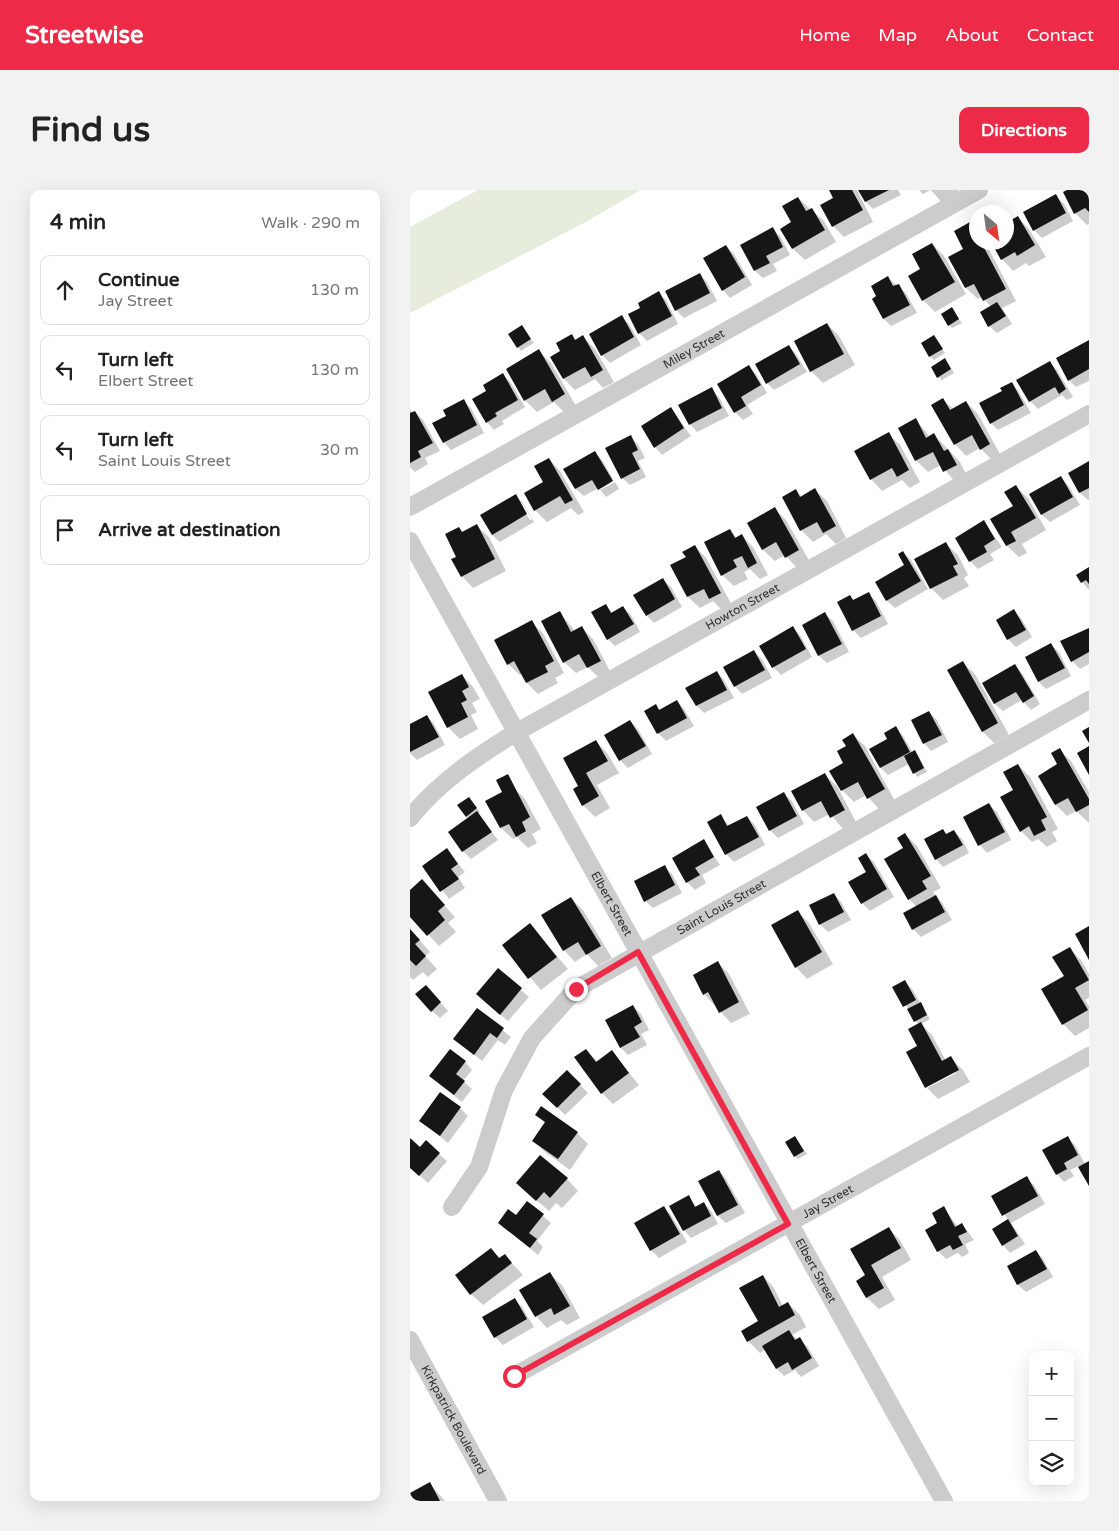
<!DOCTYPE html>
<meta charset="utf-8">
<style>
body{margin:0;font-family:"Varela Round",sans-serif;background:#f2f2f2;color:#222}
.controls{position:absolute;right:15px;bottom:15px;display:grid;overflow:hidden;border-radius:10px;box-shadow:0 5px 20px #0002}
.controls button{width:45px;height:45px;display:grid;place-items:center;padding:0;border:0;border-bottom:1px solid #e0e0e0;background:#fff;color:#222;font:25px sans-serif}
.compass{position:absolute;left:559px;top:15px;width:45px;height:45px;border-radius:50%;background:#fff;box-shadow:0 5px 20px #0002;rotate:151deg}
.stop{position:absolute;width:15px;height:15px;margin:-11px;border:4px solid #ee2a49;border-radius:50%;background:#fff}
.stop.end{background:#ee2a49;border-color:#fff;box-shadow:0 1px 5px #0008}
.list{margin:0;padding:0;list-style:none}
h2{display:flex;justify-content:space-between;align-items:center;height:65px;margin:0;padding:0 20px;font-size:21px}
h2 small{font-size:16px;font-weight:400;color:#767676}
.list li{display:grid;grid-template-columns:32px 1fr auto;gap:15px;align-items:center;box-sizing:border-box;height:70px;margin:0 10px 10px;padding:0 10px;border:1px solid #e0e0e0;border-radius:10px}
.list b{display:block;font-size:19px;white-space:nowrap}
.list p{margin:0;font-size:16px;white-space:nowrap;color:#767676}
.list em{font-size:16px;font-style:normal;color:#767676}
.icon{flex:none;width:28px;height:28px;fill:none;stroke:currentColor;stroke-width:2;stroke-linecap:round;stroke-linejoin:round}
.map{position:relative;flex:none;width:679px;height:1311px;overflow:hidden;border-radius:10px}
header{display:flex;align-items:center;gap:30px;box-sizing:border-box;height:70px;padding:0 25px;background:#ee2a49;color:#fff}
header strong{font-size:24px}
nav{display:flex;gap:28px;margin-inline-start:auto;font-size:18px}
.intro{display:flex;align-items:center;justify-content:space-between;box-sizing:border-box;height:120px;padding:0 30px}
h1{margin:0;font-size:35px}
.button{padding:12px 22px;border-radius:10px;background:#ee2a49;color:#fff;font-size:18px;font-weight:700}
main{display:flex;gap:30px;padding:0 30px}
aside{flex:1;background:#fff;border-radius:10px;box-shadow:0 5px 20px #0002}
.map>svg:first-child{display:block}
.green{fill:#e7eddd}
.shadow{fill:#0003;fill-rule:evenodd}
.building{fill:#161616}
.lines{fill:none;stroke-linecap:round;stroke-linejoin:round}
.minor{stroke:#ccc;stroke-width:18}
.route{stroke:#ee2a49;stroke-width:6}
.labels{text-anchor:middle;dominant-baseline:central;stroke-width:5;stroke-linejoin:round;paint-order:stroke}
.street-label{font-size:12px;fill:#2f2f2f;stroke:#fff}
</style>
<header>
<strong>Streetwise</strong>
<nav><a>Home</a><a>Map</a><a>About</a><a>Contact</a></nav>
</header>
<div class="intro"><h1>Find us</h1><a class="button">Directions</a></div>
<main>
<aside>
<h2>4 min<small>Walk · 290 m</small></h2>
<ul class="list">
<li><svg class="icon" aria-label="ahead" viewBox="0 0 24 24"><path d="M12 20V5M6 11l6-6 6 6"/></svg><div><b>Continue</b><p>Jay Street</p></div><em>130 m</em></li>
<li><svg class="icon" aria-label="left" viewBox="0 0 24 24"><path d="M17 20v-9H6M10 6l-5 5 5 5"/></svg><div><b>Turn left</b><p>Elbert Street</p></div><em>130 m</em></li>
<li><svg class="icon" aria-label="left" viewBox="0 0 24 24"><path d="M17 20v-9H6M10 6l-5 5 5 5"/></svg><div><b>Turn left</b><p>Saint Louis Street</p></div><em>30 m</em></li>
<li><svg class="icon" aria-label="arrive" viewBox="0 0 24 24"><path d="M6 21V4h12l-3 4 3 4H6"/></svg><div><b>Arrive at destination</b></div></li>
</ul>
</aside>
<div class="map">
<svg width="679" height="1311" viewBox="0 0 679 1311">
<rect width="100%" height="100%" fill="#fff"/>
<path class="green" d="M68 0H231L174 33 0 123V37Z"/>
<path class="shadow" d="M420 0H447L463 32 434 47 423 36 425 8Z
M450 0H488L491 5 463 19 456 12Z
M509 0H520L513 4Z
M521 0H548L550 4 533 14Z
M660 0H679V34L677 35 665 23 655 3Z
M646 6 654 14 663 31 632 48 624 40Z
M388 8 414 31 426 52 395 70 383 59 372 39 383 33Z
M608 28 619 39 636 67 619 76 616 73 603 81 592 69 596 52Z
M559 34 566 41V52H575L606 111 592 118 602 134 587 143 579 136 581 117 572 107 568 109 556 98 540 68 555 59Z
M362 38 370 46 380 65 363 74 367 81 353 88 345 81 332 55Z
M522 54 534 66 556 104 525 122 513 110 512 80Z
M316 56 324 64 342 95 320 108 313 100Z
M290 85 297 92 307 111 274 128 266 120Z
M478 88 496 103 507 123 481 136 474 129 463 109 468 107Z
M248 103 256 110 268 134 237 151 229 143 232 118Z
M542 119 552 133 542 138 539 135Z
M212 127 219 134 231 155 200 173 192 165 180 144Z
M417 134 429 146 445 175 413 193 401 181Z
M112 137 124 153 111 161 108 157Z
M162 146 167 151 173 147 185 159 204 192 193 198 185 189 165 200 154 189 141 167 152 162Z
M524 147 535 163 524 170 520 166Z
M679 152V191L666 197 659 190Z
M379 157 386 164 397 182 364 200 357 193Z
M129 161 141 173 166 216 155 223 144 212 127 222 115 210Z
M639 172 647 180 663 207 657 210 652 205 628 219 620 211 608 190Z
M538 173 544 183 532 190 528 187Z
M338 177 346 184 357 203 337 215 343 224 333 230 325 222 309 194Z
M93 185 101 193 115 217 92 231 94 234 84 240 77 232 78 201Z
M602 194 609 202 621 223 588 240 581 233 594 202Z
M301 199 309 207 319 226 287 242 280 234Z
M533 209 543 219 556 212 568 224 591 266 582 270 570 258 556 266 545 254Z
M53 211 61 218 74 243 41 260 34 252Z
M0 219 3 224 5 222 13 230 30 261 15 268 18 274 5 282 0 277Z
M261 219 281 246 252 265 245 257Z
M506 230 520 247 524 245 535 256 550 272 557 286 545 292 531 275 518 282 506 270Z
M478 244 490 255 510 292 500 298 492 290 472 301 461 289Z
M220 247 228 254 235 268 228 271 236 287 220 295 212 288Z
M184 262 192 270 203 289 189 299 188 298 174 306 166 299 155 279Z
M139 269 150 281 174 322 168 325 161 318 137 332 125 320 116 304 135 293Z
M679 272V310H678L670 303 659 284Z
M651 288 658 295 670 315 640 332 632 325 621 305Z
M205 292 209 299 196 307 190 300Z
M606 297 618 308 636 340 612 354 617 363 609 367 597 356 582 329 604 316Z
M405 300 417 311 436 348 426 354 416 344 403 352 391 340 386 301 392 307Z
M105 306 113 313 124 332 90 352 82 345ZM109 313H112L122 329 120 330Z
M365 319 376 330 400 372 388 379 375 365 365 371 353 360 338 334Z
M574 332 592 357 580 364 584 370 568 379 560 371 546 348Z
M67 336 79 347 96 381 63 398 52 386 48 367 49 338 53 343Z
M320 340 327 348 332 346 343 357 358 385 350 389 340 379 334 382 338 389 324 396 312 385Z
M536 354 548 365 558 385 554 388 559 396 533 410 521 398Z
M285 356 296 368 322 415 312 420 303 411 290 418 278 407 262 376 277 368Z
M493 363 501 370 518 399 485 418 477 411 466 393 496 375Z
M679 378V400L672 392Z
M253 390 261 397 272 417 244 433 237 426Z
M458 404 466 411 478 434 451 448 443 440 429 413 440 407 445 411Z
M195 415 203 423 213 417 221 425 230 442 205 456 198 449Z
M604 421 611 428 622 447 606 457 598 449Z
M150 423 165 441 172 438 183 449 201 483 190 489 178 477 166 483 154 472Z
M415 424 423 431 439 462 417 473 409 466 393 435Z
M121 432 133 443 154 483 145 488 148 493 128 504 117 493 112 484 110 485 98 474Z
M383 438 390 445 402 467 371 485 363 477 351 456Z
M679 439V474L670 479 662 471Z
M641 455 649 462 661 486 636 499 629 492 616 468Z
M344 462 352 469 362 488 332 504 325 496Z
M553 473 565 484 599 545 584 553 573 542 539 481Z
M605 475 612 483 630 514 621 520 612 510 593 521 585 514 573 493Z
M307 482 314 490 324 508 294 523 287 516Z
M52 485 63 497 70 509 62 513 67 522 61 525 68 539 50 549 38 537 20 502Z
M267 511 274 519 284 536 256 551 248 543 246 516 250 520Z
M519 522 527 530 538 552 521 561 514 553Z
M17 526 24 534 35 555 7 570 0 563V535Z
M220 531 228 539 242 564 218 578 210 570 196 545Z
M486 538 493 546 503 563 505 562 508 565 517 582 507 587 499 574 478 585 471 578 461 559 479 550Z
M443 545 455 556 485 611 470 620 456 605 444 612 432 600 421 581 435 573 437 556Z
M186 551 197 563 209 583 187 595 200 618 185 627 173 615 170 597Z
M649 560 661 571 679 602V633L666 621 657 626 646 615 629 586 649 575Z
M608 575 620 587 648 639 642 642 647 651 637 657 628 649 622 652 611 641 605 600Z
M98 585 105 599 115 609 131 639 122 644 127 653 118 658 107 647 103 649 91 638 77 611 94 602Z
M415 585 427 596 446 632 433 639 420 624 404 632 393 620Z
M374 604 382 611 394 634 368 648 360 640Z
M62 612 70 622 68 624 88 650 61 669 53 661 59 629 57 626Z
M579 615 587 622 601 650 577 663 570 655Z
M310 626 320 636 337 627 345 635 355 655 324 672 316 664Z
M533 641 537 645 544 642 552 649 559 663 533 677 526 669Z
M495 644 507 656 531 698 523 702 533 714 542 730 511 747 503 739 507 717 499 709Z
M293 651 310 675 292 685 296 693 285 700 277 692Z
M37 660 55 682 48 687 55 698 39 709 14 676Z
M456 665 464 672 484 707 460 721 452 713 440 693 458 682Z
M254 677 262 684 272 703 243 718 235 711Z
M12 691 45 727 38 733 46 742 29 756 0 725V704Z
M424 704 431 712 441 730 418 742 410 734Z
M161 708 173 720 202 768 188 776 177 764 165 772 154 760Z
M388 722 399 733 423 774 397 789 386 777Z
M120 735 158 779 131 800 93 756Z
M0 739 20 762 15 766 27 779 18 787 13 782 3 790 0 787Z
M659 758 671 770 679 784V808L675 810 679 816V838L665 846 653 834 633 799 655 786Z
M308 773 319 784 340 824 321 833 294 804Z
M88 780 119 807 98 831 75 812Z
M495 792 502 799 520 829 511 834 522 845 536 871 541 868 553 880 560 892 528 909 517 898 546 883 509 857 508 834 484 797Z
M23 804 38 821 30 828 22 821Z
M223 816 231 824 239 840 231 844 237 855 218 865 211 858 197 831Z
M67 820 101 847 95 855 88 850 72 871 45 849Z
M176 860 188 872 202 862 229 895 203 914 192 903Z
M55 872 62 880 53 891 62 899 52 912 28 893Z
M157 881 178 903 155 925 134 904Z
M50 918 58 926 38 953 11 931Z
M127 924 167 943 178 954 160 980 135 962 123 951 136 933Z
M385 947 397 964 388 969 385 966Z
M657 948 665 955 675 974 679 972V994L669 976 660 980 664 986 654 992 647 984Z
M0 950 10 959 29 964 37 971 18 993 0 977Z
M309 981 316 989 335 1023 316 1033 308 1026 290 992Z
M616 988 624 995 635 1014 601 1033 615 1054 600 1063 593 1055 599 1031 583 1007Z
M157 989 168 1001 152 1018 146 1013 139 1021 119 1004Z
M278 1007 287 1017 294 1013 301 1021 308 1034 281 1048 274 1040Z
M118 1013 141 1033 127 1051 133 1057 128 1065 89 1033 106 1027Z
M254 1018 261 1025 277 1052 249 1068 241 1060 226 1034Z
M534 1018 548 1037 552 1034 564 1050 555 1054 559 1063 552 1067 548 1063 536 1069 528 1061 529 1034Z
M478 1038 490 1050 501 1070 472 1087 485 1110 469 1119 457 1108 448 1091 457 1086 441 1059Z
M81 1059 91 1069 95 1066 113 1085 73 1115 61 1104Z
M626 1061 633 1069 643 1087 616 1102 608 1095 598 1076Z
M140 1084 152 1095 170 1128 157 1135 151 1130 137 1138 126 1126Z
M353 1086 364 1098 373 1116 378 1113 390 1125 396 1137 382 1145 397 1156 409 1176 391 1187 385 1180 374 1186 367 1179 356 1159 350 1163 338 1151 349 1132Z
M105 1110 112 1117 124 1137 93 1155 85 1147Z
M20 1294 35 1311H0V1304Z"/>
<path class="building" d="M419 0H442L453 20 422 37 410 15 423 8Z
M448 0H479L455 12Z
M657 0H679V22L675 18 664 24 653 2Z
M646 4 656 23 623 41 613 22Z
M388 7 396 21 402 18 415 40 382 59 370 39 381 32 372 16Z
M608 26 625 55 607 66 605 62 591 70 581 52H596V33Z
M560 32 566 45V52H571L596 99 573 111 564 94 555 98 538 67 553 59 544 41Z
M363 37 373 57 356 66 360 73 344 81 330 55Z
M522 53 545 92 512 111 498 86 510 79 502 64Z
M316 55 335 87 312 101 293 68Z
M290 83 300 103 265 121 255 101Z
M478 86 483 96 489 94 500 115 473 129 462 109 466 106 461 96Z
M249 101 262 126 228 144 218 124 230 118 228 113Z
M587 112 596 126 578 137 570 122Z
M542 117 549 129 538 136 531 124Z
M212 125 224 147 191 166 179 144Z
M417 133 434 164 400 182 384 151Z
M112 135 121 149 107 158 98 144Z
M162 144 165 150 173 145 193 180 181 187 175 177 153 189 140 167 150 161 146 153Z
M524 145 533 159 519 167 511 153Z
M679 150V179L658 191 646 168Z
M379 155 390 174 356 194 345 174Z
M129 159 155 204 142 212 135 199 114 211 96 179Z
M535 168 541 179 527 188 521 177Z
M640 171 656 199 649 204 645 197 619 212 606 190Z
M339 175 351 195 331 207 336 216 324 223 307 194Z
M93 183 108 210 85 223 87 226 76 233 62 209 76 201 73 195Z
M602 192 614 215 580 234 569 213 592 201 590 198Z
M302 197 312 218 279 235 268 215Z
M533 208 540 220 556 211 580 254 570 260 562 245 544 255 521 215Z
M54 209 67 235 33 253 22 233 36 226 33 220Z
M261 217 274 238 244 258 231 236Z
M5 221 23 253 8 261 11 267 0 273V223Z
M506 228 516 248 524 243 534 261 538 259 547 275 533 282 523 262 505 271 488 238Z
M479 242 499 280 487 287 482 278 460 290 444 261Z
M221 245 228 260 222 263 230 279 211 289 195 258Z
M185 261 203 291 188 300 182 290 165 299 153 279Z
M139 268 163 310 155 314 150 306 124 321 114 303 133 292 124 276Z
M679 271V298L669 303 658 283Z
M651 286 663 307 631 325 619 304Z
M606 295 626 328 601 342 606 351 596 356 580 329 603 316 594 302Z
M405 298 426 336 413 343 407 332 390 341 372 307 386 299 390 307Z
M106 304 117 324 82 345 70 325Z
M365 317 389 360 375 368 366 352 352 360 337 333Z
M574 330 585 349 574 356 577 362 559 372 545 348Z
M67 334 85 369 51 387 41 369 46 367 35 344 49 337 52 342Z
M320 339 325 348 332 344 347 373 338 378 332 366 323 370 327 377 311 386 294 352Z
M536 352 548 374 543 376 548 385 520 399 504 369Z
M285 355 311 403 299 409 294 399 277 407 260 375 276 367 272 362Z
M493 361 511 391 476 411 465 392 494 375 488 364Z
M679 377V394L676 390 671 393 666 385Z
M253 388 265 409 236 426 223 405Z
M459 402 471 426 442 441 427 412 440 405 443 410Z
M196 414 201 423 213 416 224 434 197 450 181 422Z
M604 419 616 440 597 450 586 430Z
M150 421 161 442 172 436 191 471 177 478 169 464 153 473 131 431Z
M415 422 432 454 408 466 392 435Z
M122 430 144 471 135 476 138 482 116 493 104 471 97 475 84 450Z
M383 436 396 459 362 478 349 456Z
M679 438V462L661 472 650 451Z
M641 453 655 478 628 492 615 467Z
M344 460 355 480 324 497 313 477Z
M553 471 588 533 572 542 537 480Z
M605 474 624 506 613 513 606 502 584 514 572 493Z
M307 481 317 500 286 516 275 498Z
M52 484 59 497 52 501 57 510 51 513 58 527 37 538 18 502Z
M267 510 277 528 247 544 234 521 246 514 249 520Z
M519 521 532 545 513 554 501 530Z
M17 525 29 547 0 562V534Z
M220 530 236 556 209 571 194 545Z
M486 536 500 562 470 578 459 559 477 549 474 543Z
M679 537V553L672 541Z
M443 543 475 599 457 609 448 592 431 601 419 581 433 573 427 561 436 556 432 550Z
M186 550 198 571 176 583 189 606 172 616 163 599 168 596 153 568Z
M679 556V585L667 563Z
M650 558 679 609V615L666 622 658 608 645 615 628 586 647 574 641 563Z
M505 560 514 578 503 584 494 566Z
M608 574 637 627 631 630 636 640 624 646 619 636 610 642 590 607 603 600 593 582Z
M415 583 435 620 420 628 411 611 392 621 381 601Z
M98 584 120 627 112 632 116 641 106 647 99 634 90 638 75 611 92 602 86 590Z
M374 602 387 626 359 641 346 617Z
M59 607 67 618 56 627 47 615Z
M579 613 595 642 568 656 553 627Z
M67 621 82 642 52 662 38 642Z
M311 624 317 636 337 626 349 647 315 665 297 632Z
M533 639 536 644 544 640 553 655 525 670 514 649Z
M495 643 521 686 512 691 517 699 498 710 474 669 493 658 487 648Z
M294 649 304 667 285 678 290 685 276 693 262 668Z
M37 658 48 674 41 679 49 689 30 702 12 676Z
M456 663 477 699 451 714 438 692 456 682 448 668Z
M255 675 265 695 234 712 224 691Z
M12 689 35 715 28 721 35 730 17 746 0 727V700Z
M424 703 434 722 409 735 399 715Z
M526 705 535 722 502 740 493 723Z
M161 707 191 756 176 765 168 752 153 761 131 725Z
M388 720 412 762 385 778 361 735Z
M120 733 147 767 118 789 92 755Z
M679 736V770L665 744Z
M0 739 10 750 5 754 16 766 6 776 0 770Z
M660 757 679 790 665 798 678 820 652 835 631 799 654 786 642 767Z
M308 771 329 812 309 823 298 802 293 805 283 785Z
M88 778 112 798 90 825 66 804Z
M495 790 506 810 493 817 482 797Z
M16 795 31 812 21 822 5 804Z
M511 812 517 825 504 832 497 819Z
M223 815 232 832 224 837 230 847 210 858 195 830Z
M67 818 94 838 87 848 80 843 64 865 43 849Z
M511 832 532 871 541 866 549 880 515 898 496 862 507 856 498 839Z
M40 859 56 871 46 884 55 891 44 905 19 886Z
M176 859 186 872 202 860 219 883 191 904 164 867Z
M157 880 171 894 147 918 132 904Z
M30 902 51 917 30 946 9 931Z
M131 916 168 942 148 969 122 951 135 932 125 925Z
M385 946 394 961 384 967 375 952Z
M658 946 668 965 654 973 657 979 646 985 632 960Z
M0 948 10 957 16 950 30 963 9 986 0 978Z
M130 965 158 988 140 1008 134 1002 126 1011 106 993Z
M679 971V996L668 977Z
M309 980 328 1015 307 1026 288 991Z
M617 986 628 1006 592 1026 581 1006Z
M279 1005 285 1017 294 1012 301 1026 273 1041 259 1016Z
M117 1011 134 1024 119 1043 127 1049 120 1058 88 1033 98 1019 106 1025Z
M254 1016 270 1044 240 1061 224 1033Z
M534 1016 545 1037 552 1033 557 1042 548 1046 553 1055 543 1060 540 1055 527 1062 515 1040 527 1033 522 1023Z
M598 1029 608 1046 592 1056 582 1039Z
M479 1037 491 1058 461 1075 474 1098 456 1108 446 1091 455 1085 440 1059Z
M81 1058 89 1068 95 1064 102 1073 60 1105 45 1085Z
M626 1060 637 1079 607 1095 597 1076Z
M140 1082 160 1116 144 1125 141 1118 125 1127 109 1100Z
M353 1085 369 1117 378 1112 385 1125 337 1152 331 1141 348 1131 329 1098Z
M105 1108 117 1129 84 1148 72 1127Z
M379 1140 385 1150 390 1147 402 1168 382 1180 378 1172 366 1179 352 1156Z
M20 1292 30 1311H0V1303Z"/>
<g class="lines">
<g class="minor">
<path id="s1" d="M0 317 569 0"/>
<path id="s2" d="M0 351 534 1311"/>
<path id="s3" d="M0 628C29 592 66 567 105 543L679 224"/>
<path id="s4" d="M42 1017 69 977 94 900 122 848 166 799 679 510"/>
<path id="s5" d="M0 1150 88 1311"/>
<path id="s6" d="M104 1186 679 866"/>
</g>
</g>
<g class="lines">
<path class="route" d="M104 1186 378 1034 228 762 166 799"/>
</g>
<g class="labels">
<g class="street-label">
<text stroke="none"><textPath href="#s1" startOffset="325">Miley Street</textPath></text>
<text stroke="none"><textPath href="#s3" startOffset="396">Howton Street</textPath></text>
<text stroke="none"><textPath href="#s2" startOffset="415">Elbert Street</textPath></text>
<text stroke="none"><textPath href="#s4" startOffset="421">Saint Louis Street</textPath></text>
<text stroke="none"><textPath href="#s6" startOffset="359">Jay Street</textPath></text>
<text stroke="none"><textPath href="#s2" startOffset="835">Elbert Street</textPath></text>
<text stroke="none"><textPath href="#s5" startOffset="91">Kirkpatrick Boulevard</textPath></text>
</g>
</g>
</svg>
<div class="controls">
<button>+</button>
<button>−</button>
<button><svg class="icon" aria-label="layers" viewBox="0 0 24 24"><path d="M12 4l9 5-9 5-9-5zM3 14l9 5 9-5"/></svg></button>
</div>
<svg class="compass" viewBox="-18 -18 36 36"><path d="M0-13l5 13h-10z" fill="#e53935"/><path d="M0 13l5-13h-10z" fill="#767676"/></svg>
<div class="stop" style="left:104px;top:1186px"></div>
<div class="stop end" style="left:166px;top:799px"></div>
</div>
</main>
